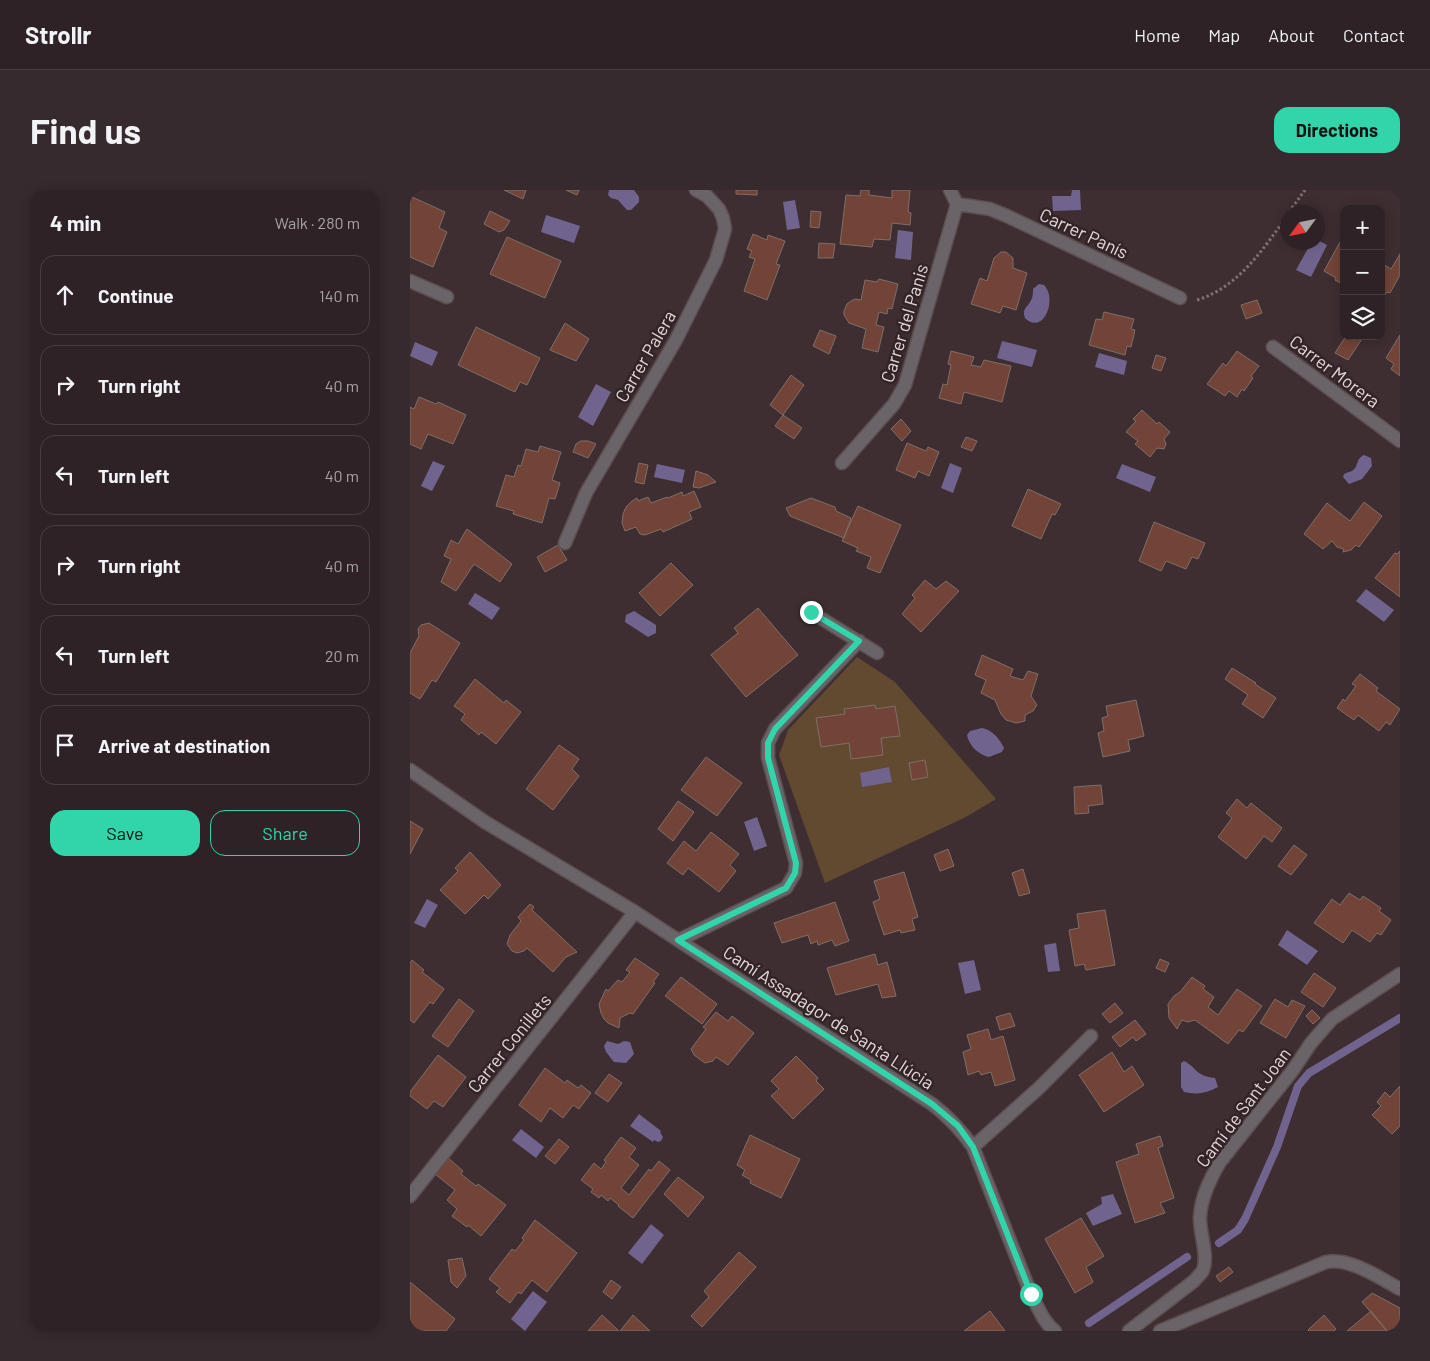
<!DOCTYPE html>
<meta charset="utf-8">
<style>
body{margin:0;font-family:Barlow,sans-serif;background:#362a2e;color:#f1f3f6}
.controls{position:absolute;right:15px;top:15px;display:grid;overflow:hidden;border-radius:10px;box-shadow:0 2px 12px #0003}
.controls button{width:45px;height:45px;display:grid;place-items:center;padding:0;border:0;border-bottom:1px solid #493f43;background:#2e2226;color:#f1f3f6;font:25px sans-serif}
.compass{position:absolute;left:870px;top:15px;width:45px;height:45px;border-radius:50%;background:#2e2226;box-shadow:0 2px 12px #0003;rotate:237deg}
.stop{position:absolute;width:15px;height:15px;margin:-11px;border:4px solid #32d4a9;border-radius:50%;background:#fff}
.stop.end{background:#32d4a9;border-color:#fff;box-shadow:0 1px 5px #0008}
.list{margin:0;padding:0;list-style:none}
h2{display:flex;justify-content:space-between;align-items:center;height:65px;margin:0;padding:0 20px;font-size:21px}
h2 small{font-size:16px;font-weight:400;color:#a7a4a7}
.list li{display:grid;grid-template-columns:32px 1fr auto;gap:15px;align-items:center;box-sizing:border-box;height:80px;margin:0 10px 10px;padding:0 10px;border:1px solid #493f43;border-radius:15px}
.list b{display:block;font-size:19px;white-space:nowrap}
.list em{font-size:16px;font-style:normal;color:#a7a4a7}
.actions{display:flex;gap:10px;padding:15px 20px}
.actions a{flex:1;padding:11px 0;border:1px solid #32d4a9;border-radius:15px;text-align:center;font-size:18px;color:#32d4a9}
.actions .main{background:#32d4a9;color:#111}
.icon{flex:none;width:28px;height:28px;fill:none;stroke:currentColor;stroke-width:2;stroke-linecap:round;stroke-linejoin:round}
.map{position:relative;flex:none;width:990px;height:1141px;overflow:hidden;border-radius:15px}
header{display:flex;align-items:center;gap:30px;box-sizing:border-box;height:70px;padding:0 25px;background:#2e2226;border-bottom:1px solid #493f43}
header strong{font-size:24px}
nav{display:flex;gap:28px;margin-inline-start:auto;font-size:18px}
.intro{display:flex;align-items:center;justify-content:space-between;box-sizing:border-box;height:120px;padding:0 30px}
h1{margin:0;font-size:35px}
.button{padding:12px 22px;border-radius:15px;background:#32d4a9;color:#111;font-size:18px;font-weight:700}
main{display:flex;gap:30px;padding:0 30px}
aside{flex:1;background:#2e2226;border-radius:15px;box-shadow:0 2px 12px #0003}
.map>svg:first-child{display:block}
.green{fill:#614a30}
.water{fill:#70648e}
.lines{fill:none;stroke-linecap:round;stroke-linejoin:round}
.stream{stroke:#70648e;stroke-width:8}
.building{fill:#714437;stroke:#7f6e69}
.minor-casing{stroke:#5c4d50;stroke-width:15}
.path{stroke:#7d7073;stroke-width:3;stroke-dasharray:2.5 2.5;stroke-linecap:butt}
.minor{stroke:#6a6469;stroke-width:12}
.route{stroke:#32d4a9;stroke-width:6}
.labels{text-anchor:middle;dominant-baseline:central;stroke-width:5;stroke-linejoin:round;paint-order:stroke}
.street-label{font-size:18px;fill:#e2d8da;stroke:#332428}
</style>
<header>
<strong>Strollr</strong>
<nav><a>Home</a><a>Map</a><a>About</a><a>Contact</a></nav>
</header>
<div class="intro"><h1>Find us</h1><a class="button">Directions</a></div>
<main>
<aside>
<h2>4 min<small>Walk · 280 m</small></h2>
<ul class="list">
<li><svg class="icon" aria-label="ahead" viewBox="0 0 24 24"><path d="M12 20V5M6 11l6-6 6 6"/></svg><div><b>Continue</b></div><em>140 m</em></li>
<li><svg class="icon" aria-label="right" viewBox="0 0 24 24"><path d="M7 20v-9h11M14 6l5 5-5 5"/></svg><div><b>Turn right</b></div><em>40 m</em></li>
<li><svg class="icon" aria-label="left" viewBox="0 0 24 24"><path d="M17 20v-9H6M10 6l-5 5 5 5"/></svg><div><b>Turn left</b></div><em>40 m</em></li>
<li><svg class="icon" aria-label="right" viewBox="0 0 24 24"><path d="M7 20v-9h11M14 6l5 5-5 5"/></svg><div><b>Turn right</b></div><em>40 m</em></li>
<li><svg class="icon" aria-label="left" viewBox="0 0 24 24"><path d="M17 20v-9H6M10 6l-5 5 5 5"/></svg><div><b>Turn left</b></div><em>20 m</em></li>
<li><svg class="icon" aria-label="arrive" viewBox="0 0 24 24"><path d="M6 21V4h12l-3 4 3 4H6"/></svg><div><b>Arrive at destination</b></div></li>
</ul>
<div class="actions"><a class="main">Save</a><a>Share</a></div>
</aside>
<div class="map">
<svg width="990" height="1141" viewBox="0 0 990 1141">
<rect width="100%" height="100%" fill="#3e2e32"/>
<path class="green" d="M447 467 485 492 586 609 556 627 415 693 369 565 378 540Z"/>
<path class="water" d="M199 0H224L229 7V12L221 20H217L208 10 201 8 198 5Z
M662 0H670L671 20 643 21 642 6H661Z
M385 10 390 38 377 40 373 12Z
M136 25 170 36 164 53 131 42Z
M488 40 503 42 501 70 485 68Z
M908 50 917 55 901 87 886 80 901 53 908 52Z
M629 94 634 95C648 109 633 146 615 128 611 118 619 117 622 108 623 105 623 102 623 99Z
M592 151 627 160 622 177 587 168Z
M5 152 28 162 22 176 0 166Z
M689 163 717 171 714 185 685 177Z
M186 194 201 202 183 236 168 227Z
M954 265 961 268 962 276 952 289 939 294 933 287 934 284C936 283 939 282 942 281 949 277 945 269 954 265Z
M23 271 35 276 22 301 11 296Z
M540 273 552 278 543 303 531 298Z
M247 274 275 280 272 293 244 287Z
M712 274 746 287 740 302 706 288Z
M956 399 984 420 974 432 946 411Z
M65 403 90 418 82 430 58 414Z
M224 421 246 435V443L238 447 215 432 216 425Z
M572 538C582 540 589 548 594 558L592 562 579 567C569 565 559 556 557 545L560 541Z
M479 577 482 592 452 597 450 583Z
M347 627 357 656 344 661 334 632Z
M17 709 28 715 15 738 4 733Z
M877 740 908 761 897 775 868 755Z
M646 753 650 781 638 782 634 755Z
M564 770 571 800 555 804 548 773Z
M197 851 208 854 214 851 220 852 224 864 216 873 204 872 196 862 194 856Z
M774 871C788 878 785 886 805 888L808 897C797 903 787 905 774 902L771 897V873Z
M229 924 251 941 250 942 253 947 251 951 248 952 244 950 243 952 220 936Z
M111 939 134 957 126 968 102 950Z
M703 1004 712 1024 683 1036 676 1023 692 1014 691 1007Z
M241 1034 254 1045 232 1074 218 1063Z
M123 1101 137 1112 115 1141 101 1129Z"/>
<g class="lines">
<path class="stream" d="M809 1053 828 1040 835 1029 867 957 888 896 899 883 990 828
M679 1133 777 1067"/>
</g>
<path class="building" d="M94 0H116L113 9Z
M156 0H169L167 5Z
M326 0H347V5L326 4Z
M451 0H459V5L482 8V0H500L498 22 501 23 500 35 482 33 480 50 464 49 462 57 430 54 436 5 450 6Z
M0 6 35 22 29 38 37 42 23 77 0 67Z
M80 21 100 31 94 40 89 42 74 34Z
M401 21 411 22 409 38 400 37Z
M343 44 357 50 358 45 375 51 366 74 370 75 357 110 334 101 345 69 339 67 342 61 337 59Z
M97 47 151 71 135 108 80 84Z
M930 52 934 55V95L925 90 926 88 914 81Z
M409 53 425 54 423 68H408Z
M591 62H596L603 68V78L617 83 606 120 593 116 590 123 561 114 570 88 577 91 584 68Z
M990 64V85L980 103 977 102 971 110V73L981 79Z
M469 89 488 94 482 119 478 118 477 124 469 122 466 135 474 137 468 162 452 158 456 139 439 133 434 125V121L437 114 441 111 445 109 451 110 455 90 467 92Z
M847 110 852 123 836 129 831 115Z
M694 122 724 129 721 139 725 140 721 157 717 156 715 165 679 155 686 129 692 130Z
M155 133 179 149 166 171 140 160Z
M66 137 130 168 117 195 110 192 105 202 48 175Z
M410 140 426 146 419 164 403 156Z
M990 145V186L981 179 984 174 976 168Z
M936 146H954L938 170 925 163Z
M541 161 564 167 561 175 571 177 574 170 601 176 592 212 554 202 551 214 529 208 533 194 537 195 541 175 538 174Z
M827 161 849 176 841 186 843 188 834 201 832 199 827 207 819 201 815 206 797 194 813 173 816 176Z
M746 165 756 168 751 181 742 178Z
M381 185 394 195 373 225 360 215Z
M9 207 26 214 28 212 56 225 43 254 18 244 11 259 0 254V217L4 219Z
M732 220 747 234 749 232 760 242 754 249 756 254 754 259 747 258 740 267 725 254 728 251 716 242 726 231 723 229Z
M373 225 392 238 384 249 365 236Z
M491 229 501 241 492 251 481 239Z
M556 247 567 251 562 261 551 257Z
M171 251H178L186 254 178 268 163 262 166 254Z
M497 253 516 261 518 257 529 262 519 286 508 281 505 288 486 280Z
M130 256 151 262 142 290 150 293 145 309 139 308 132 333 103 324 104 321 86 316 96 285 104 287 108 275 111 276 116 259 128 262Z
M229 273 238 275 234 294 225 292Z
M286 281 298 285 306 292 289 298 283 297Z
M618 299 651 314 645 325 642 324 631 349 602 336Z
M284 301 291 317 279 322 282 329 253 342 251 339 235 345 230 344 226 337 215 341 212 333 213 324 216 317 222 311 227 308 228 311 238 307 241 313 257 307 258 308 272 302 273 306Z
M401 308 425 317 426 321 441 328 434 348 380 326 376 318Z
M954 312 972 326 949 357 946 355 941 360 933 362 934 359 927 357 922 351 913 359 894 344 917 313 940 331Z
M448 316 491 335 470 383 457 378 461 367 446 361 448 358 432 351Z
M744 332 795 353 788 369 782 367 776 379 756 371 751 381 729 371Z
M57 339 102 374 90 392 64 374 46 401 31 392 41 369 34 366 41 350 48 354Z
M148 355 157 370 135 382 127 367Z
M990 361V407L965 388 985 363 987 364Z
M261 373 283 395 250 426 229 403Z
M515 390 526 399 536 391 549 401 511 442 492 424 505 408 502 405Z
M348 418 388 465 336 507 301 465 328 443 324 438Z
M19 433 50 453 26 492 22 490 10 509 0 503V463L9 446 8 439 11 435Z
M572 465 603 479 600 486 613 490 618 481 628 484 621 506 627 515 623 521 615 525V531L606 533 596 530 591 524 585 510 571 503 576 490 565 485Z
M822 478 846 493 845 494 866 508 853 528 832 514 838 505 815 489Z
M950 484 968 498 966 501 990 519 980 535 976 532 969 541 948 525 944 530 927 518 933 509 935 511 946 496 942 494Z
M65 489 94 513 96 510 111 522 86 554 71 542 69 545 51 530 55 524 44 516Z
M726 510 734 546 718 550 720 561 693 567 688 543 694 541 692 528 698 526 696 516Z
M465 515 466 519 485 516 490 546 471 548 473 565 441 569 439 553 411 557 406 528 435 524 434 519Z
M149 555 169 569 162 579 169 586 143 620 116 599Z
M296 567 332 593 307 626 271 600Z
M515 570 518 587 502 590 499 573Z
M691 595 693 614 678 616 679 623 665 624 664 597Z
M827 609 837 618 841 613 872 638 862 652 854 646 836 669 808 647 822 628 816 623Z
M268 611 284 622 263 651 248 639Z
M0 631 13 639 0 664Z
M301 642 329 664 320 675 326 681 309 702 278 678 273 685 257 673 274 651 286 661Z
M884 655 897 665 881 685 868 676Z
M538 659 544 676 530 681 524 665Z
M60 662 91 695 78 709 74 705 55 724 30 700 48 681 45 678Z
M613 679 620 703 609 706 602 683Z
M494 682 508 727 502 729 505 740 491 743 490 740 474 745 463 712 470 709 464 691Z
M939 703 950 710 953 706 971 718 969 721 981 730 971 745 967 743 960 752 942 740 933 753 904 733 922 709 930 715Z
M425 712 439 751 425 756 422 750 408 755 407 751 401 754 398 745 372 753 364 733Z
M120 714 124 717 122 720 167 762 156 767 143 782 117 758 114 761 107 763 102 761 97 754 100 745 111 731 108 727Z
M695 720 705 775 676 780 674 774 665 776 659 740 669 738 667 724Z
M465 764 468 775 477 772 486 806 472 808 468 794 426 805 417 778Z
M225 768 249 784 243 792 245 793 223 824 220 823 210 828 209 838 198 833 194 829 191 823 189 814 196 799 198 801 208 790 212 792 220 782 216 780Z
M750 769 759 773 755 782 746 778Z
M2 770 14 780 12 782 34 799 23 814 20 812 4 833 0 830V773Z
M904 783 926 798 913 817 891 802Z
M271 787 307 814 292 834 255 806Z
M782 787 795 796 793 799 804 807 798 817 808 825 827 799 852 816 833 842 829 840 818 854 785 830 778 832 772 830 767 839 759 828 758 814 764 806 770 802Z
M49 809 64 821 38 857 22 846Z
M865 809 878 817 882 810 895 816 876 848 850 833Z
M705 813 713 823 700 833 692 824Z
M902 820 910 828 903 834 896 826Z
M306 822 318 831 322 826 344 843 318 875 306 867 303 871 295 873 284 865 281 859 296 839 293 837Z
M600 823 605 836 590 840 586 827Z
M725 830 736 844 726 851 723 847 710 857 702 847Z
M578 839 581 850 593 846 605 890 585 896 581 882 571 885 569 881 558 885 553 862 561 859 557 845Z
M702 862 714 882 722 876 734 895 694 922 669 885Z
M28 865 56 887 33 917 24 911 17 919 0 906V902Z
M386 866 408 888 406 891 414 899 383 929 361 906 369 899 361 891Z
M135 878 155 893 157 890 168 898 171 895 181 903 169 919 163 915 153 928 140 918 131 932 109 915Z
M199 884 212 893 198 912 185 903Z
M990 896V936L982 944 962 925 971 916 967 912 975 902 980 907Z
M340 945 390 969 371 1008 340 993 341 990 332 985 335 980 327 975Z
M750 946 753 956 748 958 764 1008 750 1013 755 1023 725 1033 706 972 729 964 726 954Z
M211 947 226 958 219 967 229 975 211 998 219 1005 239 979 241 981 249 971 260 980 223 1028 208 1016 209 1015 200 1008 198 1011 191 1005 189 1008 181 1002 183 999 171 990 184 973 191 979 196 972 194 970Z
M149 949 159 957 145 974 135 966Z
M37 967 53 981 51 984 66 996 68 994 96 1015 71 1046 58 1035 57 1037 42 1026 47 1019 37 1010 45 1000 25 984Z
M268 987 294 1007 278 1027 254 1004Z
M671 1028 694 1066 676 1077 683 1092 665 1103 635 1049Z
M125 1030 167 1063 137 1102 122 1090 111 1104 108 1102 100 1113 86 1102 90 1098 79 1089 102 1059 105 1061 114 1050 112 1048Z
M329 1062 346 1077 292 1137 281 1126 299 1107 294 1101Z
M52 1068 56 1086 47 1098 41 1092 38 1070Z
M819 1077 823 1082 810 1092 806 1086Z
M201 1090 211 1097 202 1109 193 1102Z
M0 1092 45 1129 36 1141H0Z
M962 1103 990 1118V1141H977L952 1112Z
M580 1121 595 1141H554Z
M961 1121 977 1141H937Z
M192 1125 209 1141H178Z
M223 1125 240 1141H210Z
M914 1125 926 1139 924 1141H899L898 1140Z"/>
<g class="lines">
<g class="minor-casing">
<path id="minor" d="M540 0 547 14 580 19 597 26 770 108
M0 91 37 107
M863 157 990 251
M432 273 484 214 495 195 547 14
M155 353 176 303 266 150 306 70 315 39 313 28 309 19 297 6 286 0
M401 422 467 463
M0 580 75 632 225 722 303 773 522 914C539 927 551 940 563 957L621 1104C628 1117 633 1132 645 1141
M269 750 376 698 385 683 386 673 358 568V553L365 539 449 451
M563 957 629 898 681 846
M0 1006 225 722
M719 1141 784 1091C786 1088 790 1085 792 1082 800 1069 789 1042 790 1027 791 1007 800 989 810 972L883 880 901 853 922 829 990 784
M750 1141 916 1072C939 1067 970 1088 990 1099"/>
</g>
<path class="path" d="M879 22 895 0
M787 110C829 97 853 59 878 25"/>
<use href="#minor" class="minor"/>
</g>
<g class="lines">
<path class="route" d="M401 422 449 451 365 539 358 553V568L386 673 385 683 376 698 268 750 522 914 548 936 563 957 621 1104"/>
</g>
<g class="labels">
<g class="street-label">
<text transform="translate(674 43) rotate(25)">Carrer Panís</text>
<text transform="translate(494 133) rotate(-73)">Carrer del Panis</text>
<text transform="translate(235 166) rotate(-60)">Carrer Palera</text>
<text transform="translate(925 181) rotate(37)">Carrer Morera</text>
<text transform="translate(419 827) rotate(33)">Camí Assadagor de Santa Llúcia</text>
<text transform="translate(99 853) rotate(-51)">Carrer Conillets</text>
<text transform="translate(833 917) rotate(-53)">Camí de Sant Joan</text>
</g>
</g>
</svg>
<div class="controls">
<button>+</button>
<button>−</button>
<button><svg class="icon" aria-label="layers" viewBox="0 0 24 24"><path d="M12 4l9 5-9 5-9-5zM3 14l9 5 9-5"/></svg></button>
</div>
<svg class="compass" viewBox="-18 -18 36 36"><path d="M0-13l5 13h-10z" fill="#e53935"/><path d="M0 13l5-13h-10z" fill="#a7a4a7"/></svg>
<div class="stop" style="left:621px;top:1104px"></div>
<div class="stop end" style="left:401px;top:422px"></div>
</div>
</main>
